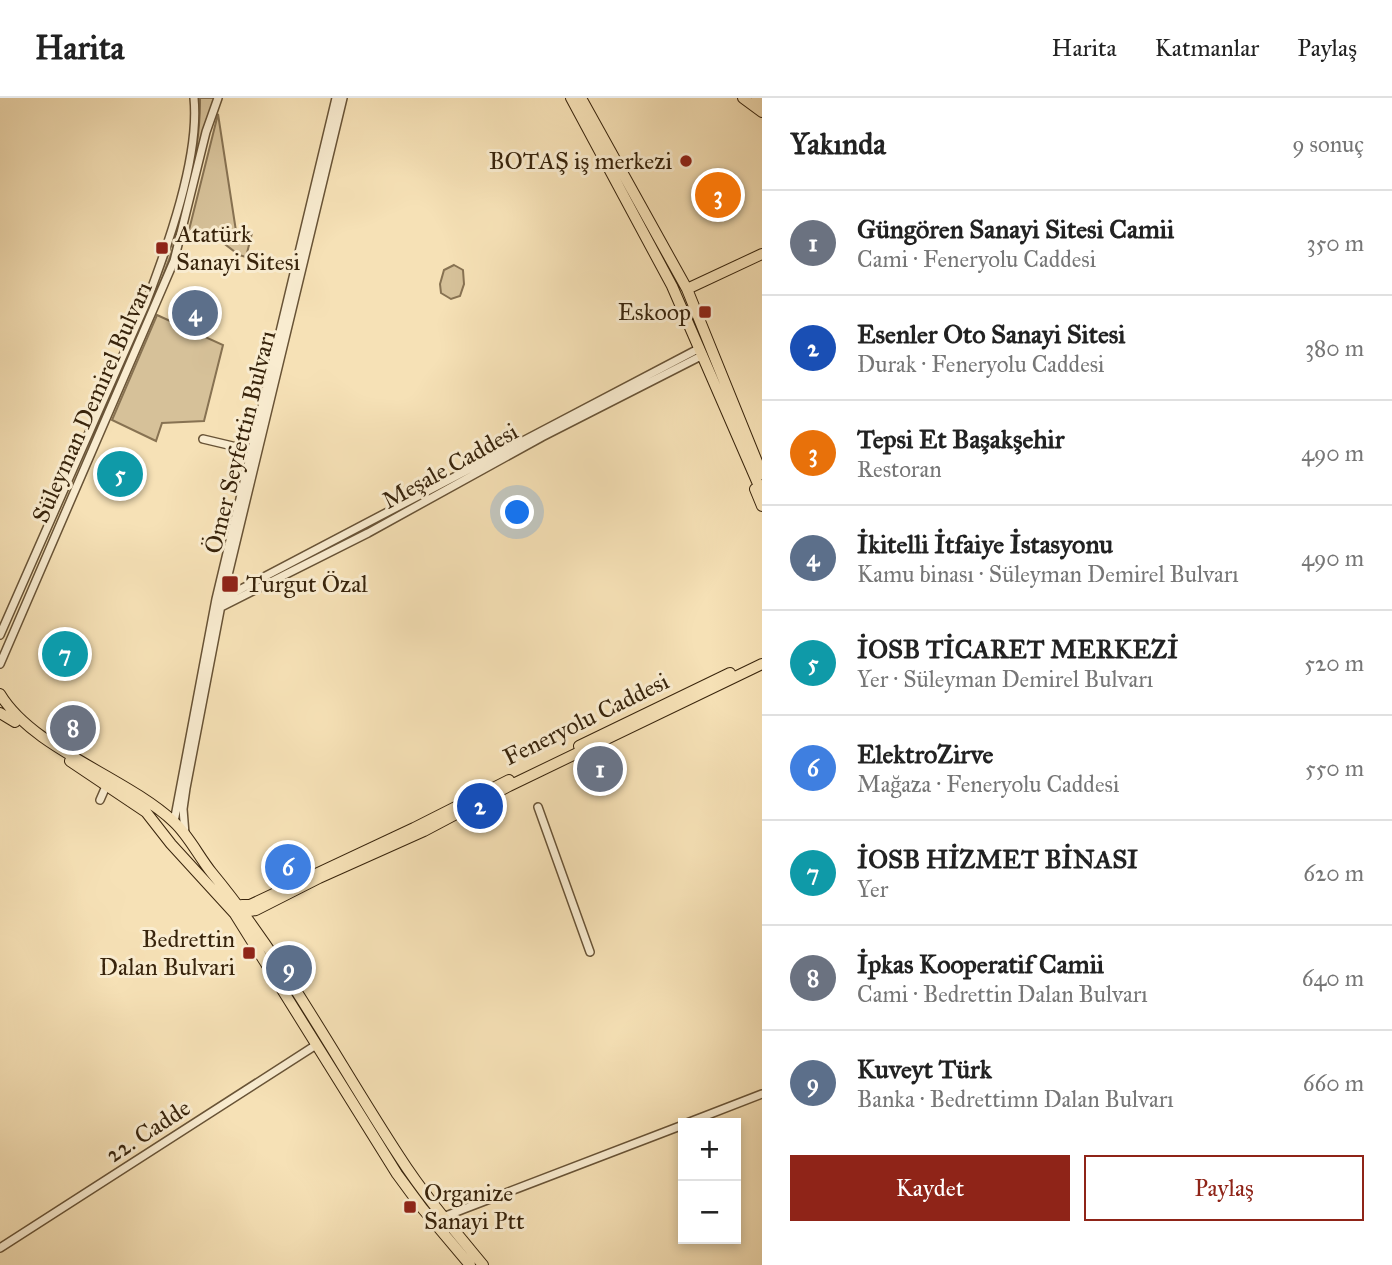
<!DOCTYPE html>
<html lang="tr">
<meta charset="utf-8">
<style>
body{margin:0;font-family:"IM FELL Great Primer",serif;background:#f6f6f6;color:#222}
.controls{position:absolute;right:21px;bottom:21px;display:grid;overflow:hidden;border-radius:0px;box-shadow:0 4px 10px #0003}
.controls button{width:63px;height:63px;display:grid;place-items:center;padding:0;border:0;border-bottom:2px solid #e0e0e0;background:#fff;color:#222;font:35px sans-serif}
.you{position:absolute;left:518px;top:415px;width:24px;height:24px;margin:-18px;border:5px solid #fff;border-radius:50%;background:#1a73e8;box-shadow:0 0 0 10px #1a73e833}
.badge{display:grid;place-items:center;width:46px;height:46px;border-radius:50%;background:#8f2418;color:#fff;font-size:23px;font-weight:700}
.pin{position:absolute;translate:-50% -50%;border:4px solid #fff;box-shadow:0 2px 7px #0006}
.list{margin:0;padding:0;list-style:none}
h2{display:flex;justify-content:space-between;align-items:center;height:91px;margin:0;padding:0 28px;font-size:30px}
h2 small{font-size:23px;font-weight:400;color:#767676}
.list li{display:grid;grid-template-columns:46px 1fr auto;gap:21px;align-items:center;box-sizing:border-box;height:105px;padding:0 28px;border-top:2px solid #e0e0e0}
.list b{display:block;font-size:26px;white-space:nowrap}
.list p{margin:0;font-size:23px;white-space:nowrap;color:#767676}
.list em{font-size:23px;font-style:normal;color:#767676}
.actions{display:flex;gap:14px;padding:21px 28px}
.actions a{flex:1;padding:16px 0;border:2px solid #8f2418;border-radius:0px;text-align:center;font-size:24px;color:#8f2418}
.actions .main{background:#8f2418;color:#fff}
.map{position:relative;flex:none;width:762px;height:1167px;overflow:hidden}
header{display:flex;align-items:center;gap:42px;box-sizing:border-box;height:98px;padding:0 35px;background:#fff;border-bottom:2px solid #e0e0e0}
header strong{font-size:33px}
nav{display:flex;gap:38px;margin-inline-start:auto;font-size:24px}
main{display:flex}
aside{flex:1;background:#fff}
.map>svg:first-child{display:block}
.green{fill:#d6c199;stroke:#877252;stroke-width:2}
.lines{fill:none;stroke-linecap:round;stroke-linejoin:round}
.minor-casing{stroke:#685336;stroke-width:10}
.major-casing{stroke:#38240c;stroke-width:12}
.minor{stroke:#f9ecd0;stroke-width:7}
.major{stroke:#f6e1b6;stroke-width:10}
.poi-dot{fill:#8f2418;stroke:#f9ecd0;stroke-width:2.5}
.labels{text-anchor:middle;dominant-baseline:central;stroke-width:6;stroke-linejoin:round;paint-order:stroke}
.poi-label{font-size:24px;fill:#38240c;stroke:#f9ecd0;text-anchor:end}
.street-label{font-size:24px;fill:#38240c;stroke:#f9ecd0}
</style>
<header>
<strong>Harita</strong>
<nav><a>Harita</a><a>Katmanlar</a><a>Paylaş</a></nav>
</header>
<main>
<div class="map">
<svg width="762" height="1167" viewBox="0 0 762 1167">
<rect width="100%" height="100%" fill="#f6e1b6"/>
<filter id="stains"><feTurbulence type="fractalNoise" baseFrequency=".00286" numOctaves="4"/><feColorMatrix values="0 0 0 0 .2 0 0 0 0 .09 0 0 0 0 .02 0 0 0 .5 -.17"/></filter>
<radialGradient id="worn" r=".72"><stop offset=".6" stop-color="#630" stop-opacity="0"/><stop offset="1" stop-color="#630" stop-opacity=".3"/></radialGradient>
<path class="green" d="M200 0H215L198 51 172 154 154 201 151 200C176 139 201 66 200 0Z
M218 16 236 133 252 135 246 159 239 157 222 144 189 132Z
M454 167 463 172 464 186 460 198 451 201 441 195 440 186 444 172Z
M157 217 223 247 204 323 162 325 156 343 112 322Z"/>
<g class="lines">
<g class="minor-casing">
<path id="minor" d="M203 341 241 350
M220 502 700 250
M219 510 368 435 542 339 703 257
M0 537 146 205C167 150 200 59 194 0
M0 566 174 163 206 34 218 0
M100 702 107 686
M538 709 590 854
M174 724 216 501 336 0
M185 736 183 711 186 690 222 502 343 0
M687 1025 762 996
M443 1119 683 1027
M0 1150 316 947"/>
</g>
<g class="major-casing">
<path id="major" d="M571 0 672 188 762 395
M581 0 687 191 762 376
M743 0 762 14
M757 0 762 4
M687 191 762 156
M755 391 762 408
M0 596C33 651 126 679 174 724 189 738 199 759 212 775 284 862 337 963 399 1058 424 1097 454 1132 483 1167
M0 615 15 624
M579 648 730 575
M70 663 146 714 171 746 235 816 397 1076 422 1110 470 1167
M242 807H250L414 730 509 682
M239 815 256 812 319 780 424 733 509 688 762 566"/>
</g>
<use href="#minor" class="minor"/>
<use href="#major" class="major"/>
</g>
<g class="poi-dot">
<circle cx="686" cy="63" r="7"/>
<rect x="155" y="143" width="14" height="14" rx="3.5"/>
<rect x="698" y="207" width="14" height="14" rx="3.5"/>
<rect x="221" y="477" width="18" height="18" rx="3.5"/>
<rect x="242" y="848" width="14" height="14" rx="3.5"/>
<rect x="403" y="1102" width="14" height="14" rx="3.5"/>
</g>
<g class="labels">
<g class="poi-label">
<text x="672" y="63">BOTAŞ iş merkezi</text>
<text x="176" y="136" text-anchor="start">Atatürk<tspan x="176" dy="28">Sanayi Sitesi</tspan></text>
<text x="691" y="214">Eskoop</text>
<text x="246" y="486" text-anchor="start">Turgut Özal</text>
<text x="235" y="841">Bedrettin<tspan x="235" dy="28">Dalan Bulvari</tspan></text>
<text x="424" y="1095" text-anchor="start">Organize<tspan x="424" dy="28">Sanayi Ptt</tspan></text>
</g>
<g class="street-label">
<text transform="translate(92 304) rotate(-66)">Süleyman Demirel Bulvarı</text>
<text transform="translate(240 344) rotate(-76)">Ömer Seyfettin Bulvarı</text>
<text transform="translate(450 368) rotate(-29)">Meşale Caddesi</text>
<text transform="translate(586 621) rotate(-26)">Feneryolu Caddesi</text>
<text transform="translate(148 1033) rotate(-33)">22. Cadde</text>
</g>
</g>
<rect width="100%" height="100%" filter="url(#stains)"/>
<rect width="100%" height="100%" fill="url(#worn)"/>
</svg>
<div class="controls">
<button>+</button>
<button>−</button>
</div>
<div class="you"></div>
<div class="pin badge" style="left:600px;top:671px;background:#6b7280">1</div>
<div class="pin badge" style="left:480px;top:708px;background:#1a4fb4">2</div>
<div class="pin badge" style="left:718px;top:97px;background:#e8710a">3</div>
<div class="pin badge" style="left:195px;top:215px;background:#5c6f8a">4</div>
<div class="pin badge" style="left:120px;top:376px;background:#0f9aa8">5</div>
<div class="pin badge" style="left:288px;top:769px;background:#3f7fe0">6</div>
<div class="pin badge" style="left:65px;top:556px;background:#0f9aa8">7</div>
<div class="pin badge" style="left:73px;top:630px;background:#6b7280">8</div>
<div class="pin badge" style="left:289px;top:870px;background:#5c6f8a">9</div>
</div>
<aside>
<h2>Yakında<small>9 sonuç</small></h2>
<ul class="list">
<li><span class="badge" style="background:#6b7280">1</span><div><b>Güngören Sanayi Sitesi Camii</b><p>Cami · Feneryolu Caddesi</p></div><em>350 m</em></li>
<li><span class="badge" style="background:#1a4fb4">2</span><div><b>Esenler Oto Sanayi Sitesi</b><p>Durak · Feneryolu Caddesi</p></div><em>380 m</em></li>
<li><span class="badge" style="background:#e8710a">3</span><div><b>Tepsi Et Başakşehir</b><p>Restoran</p></div><em>490 m</em></li>
<li><span class="badge" style="background:#5c6f8a">4</span><div><b>İkitelli İtfaiye İstasyonu</b><p>Kamu binası · Süleyman Demirel Bulvarı</p></div><em>490 m</em></li>
<li><span class="badge" style="background:#0f9aa8">5</span><div><b>İOSB TİCARET MERKEZİ</b><p>Yer · Süleyman Demirel Bulvarı</p></div><em>520 m</em></li>
<li><span class="badge" style="background:#3f7fe0">6</span><div><b>ElektroZirve</b><p>Mağaza · Feneryolu Caddesi</p></div><em>550 m</em></li>
<li><span class="badge" style="background:#0f9aa8">7</span><div><b>İOSB HİZMET BİNASI</b><p>Yer</p></div><em>620 m</em></li>
<li><span class="badge" style="background:#6b7280">8</span><div><b>İpkas Kooperatif Camii</b><p>Cami · Bedrettin Dalan Bulvarı</p></div><em>640 m</em></li>
<li><span class="badge" style="background:#5c6f8a">9</span><div><b>Kuveyt Türk</b><p>Banka · Bedrettimn Dalan Bulvarı</p></div><em>660 m</em></li>
</ul>
<div class="actions"><a class="main">Kaydet</a><a>Paylaş</a></div>
</aside>
</main>
